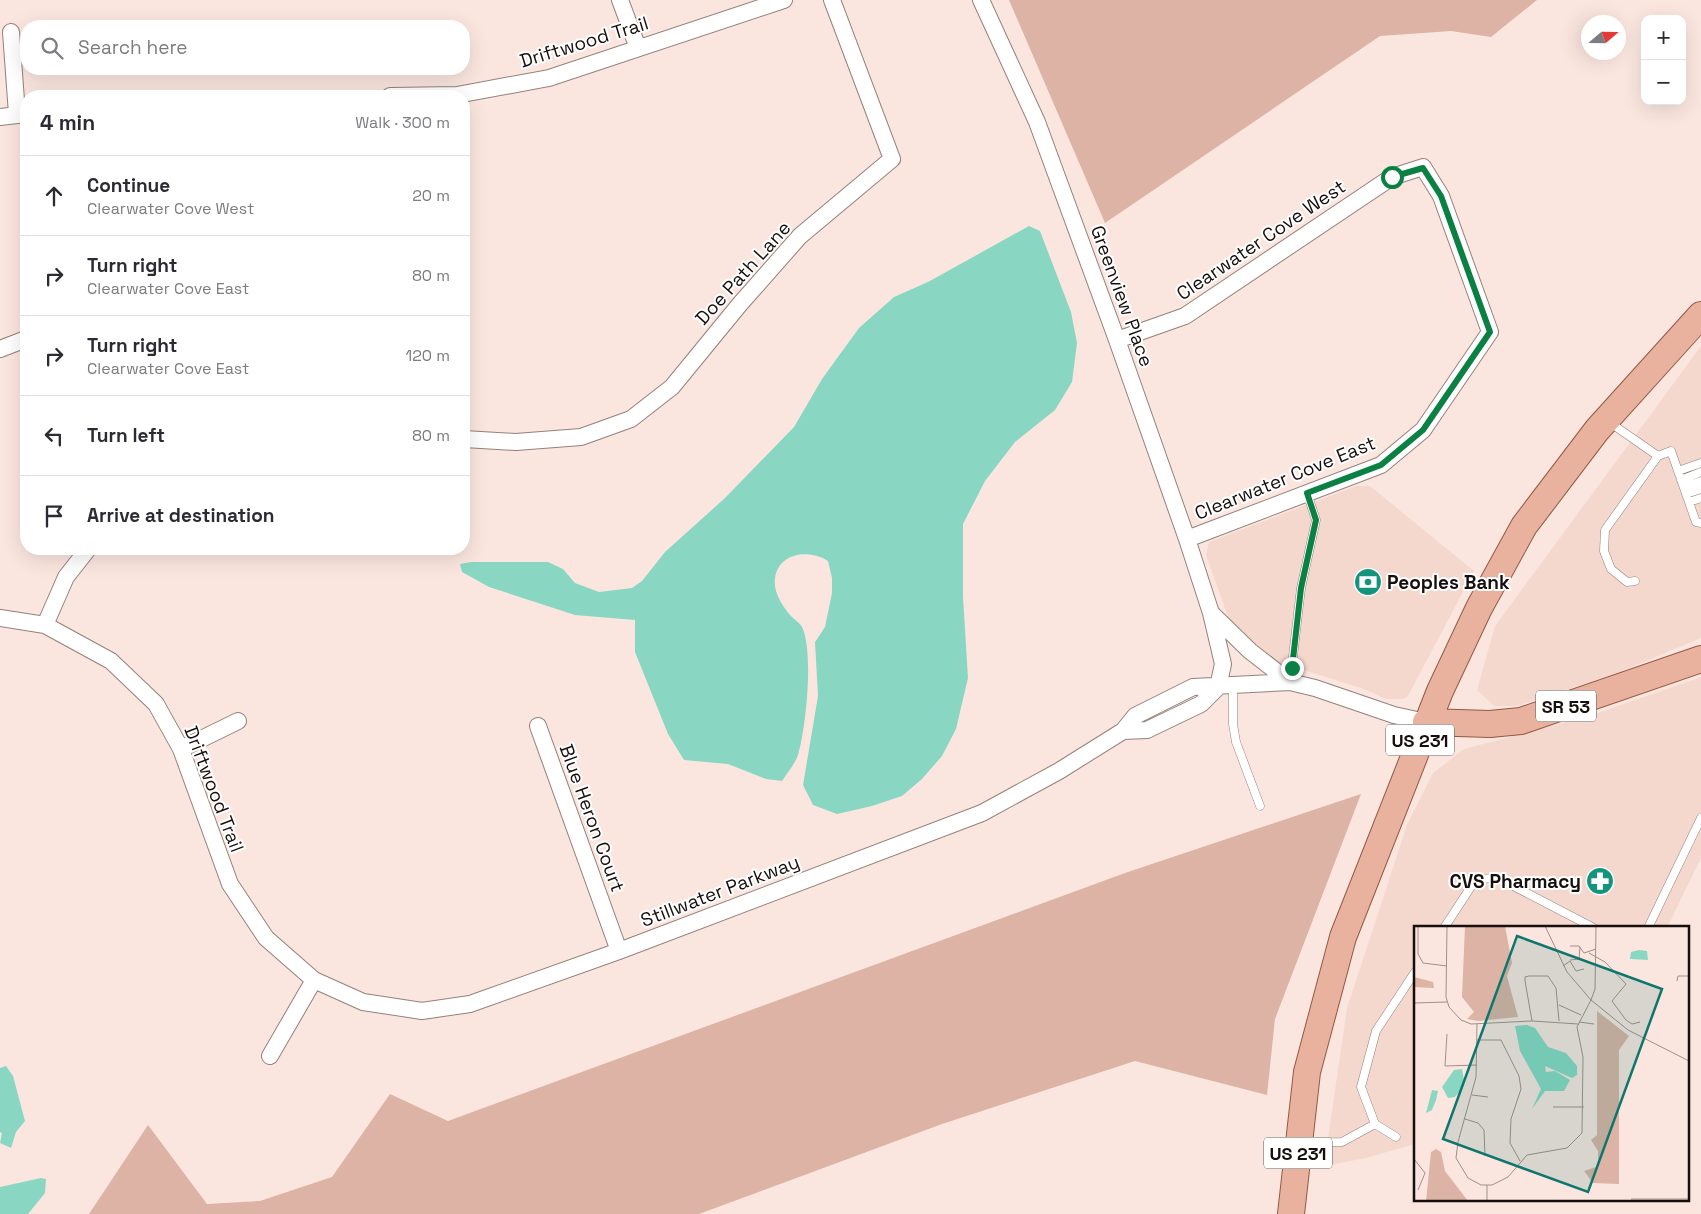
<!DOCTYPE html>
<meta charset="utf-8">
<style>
body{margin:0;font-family:"Space Grotesk",sans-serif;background:#f7f7f7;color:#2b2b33}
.controls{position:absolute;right:15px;top:15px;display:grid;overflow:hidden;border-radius:10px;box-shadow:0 5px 20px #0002}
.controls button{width:45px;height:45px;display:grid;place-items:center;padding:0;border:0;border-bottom:1px solid #e1e1e2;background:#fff;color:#2b2b33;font:25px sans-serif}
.compass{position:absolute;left:1581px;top:15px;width:45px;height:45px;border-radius:50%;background:#fff;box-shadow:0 5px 20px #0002;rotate:70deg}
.stop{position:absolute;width:15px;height:15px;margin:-11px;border:4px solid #0b8043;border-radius:50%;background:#fff}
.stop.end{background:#0b8043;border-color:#fff;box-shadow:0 1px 5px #0008}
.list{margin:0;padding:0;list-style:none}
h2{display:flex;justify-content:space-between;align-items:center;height:65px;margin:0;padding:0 20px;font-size:21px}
h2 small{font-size:16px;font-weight:400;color:#7c7c81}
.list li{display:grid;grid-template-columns:32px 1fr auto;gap:15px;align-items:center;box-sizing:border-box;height:80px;padding:0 20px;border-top:1px solid #e1e1e2}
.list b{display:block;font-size:19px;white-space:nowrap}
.list p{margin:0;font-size:16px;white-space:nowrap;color:#7c7c81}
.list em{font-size:16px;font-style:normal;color:#7c7c81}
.icon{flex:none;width:28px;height:28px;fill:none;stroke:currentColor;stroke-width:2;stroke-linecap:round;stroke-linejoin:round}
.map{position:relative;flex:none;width:1701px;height:1214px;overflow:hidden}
.search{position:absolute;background:#fff;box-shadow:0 5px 20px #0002;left:20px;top:20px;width:450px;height:55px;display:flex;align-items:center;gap:12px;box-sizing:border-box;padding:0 18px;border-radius:20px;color:#7c7c81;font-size:19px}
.panel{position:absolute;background:#fff;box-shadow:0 5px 20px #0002;left:20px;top:90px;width:450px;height:465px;border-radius:20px}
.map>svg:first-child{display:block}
.built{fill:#f4d8ce}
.green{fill:#dcb3a4}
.water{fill:#89d7c2}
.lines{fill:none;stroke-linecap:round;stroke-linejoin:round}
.service-casing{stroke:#94817b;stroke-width:9}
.minor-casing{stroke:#94817b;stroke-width:18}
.primary-casing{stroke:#945842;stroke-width:28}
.service{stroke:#fff;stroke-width:8}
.minor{stroke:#fff;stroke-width:16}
.primary{stroke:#e8b29e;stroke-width:26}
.route{stroke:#0b8043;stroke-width:6}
.labels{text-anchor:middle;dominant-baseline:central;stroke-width:4;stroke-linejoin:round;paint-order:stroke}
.shield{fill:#fff;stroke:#5c5756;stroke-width:1}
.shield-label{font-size:18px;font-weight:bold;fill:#160f0d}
.street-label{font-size:19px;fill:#160f0d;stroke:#fff}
.poi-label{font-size:19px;font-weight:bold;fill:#160f0d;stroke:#fff;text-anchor:start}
.inset-road{fill:none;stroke:#9f908b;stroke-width:1}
.view{fill:#0f766e;fill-opacity:0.15;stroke:#0f766e;stroke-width:2.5}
.inset-edge{fill:none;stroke:#160f0d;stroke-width:2.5}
</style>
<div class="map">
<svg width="1701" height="1214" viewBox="0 0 1701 1214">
<rect width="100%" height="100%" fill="#fbe6df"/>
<path class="built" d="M1701 346V638L1617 673 1517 706H1494L1477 690 1495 626Z
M1356 486H1370L1474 571 1408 696 1403 699H1386L1364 689 1275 661 1243 638 1228 617 1206 555 1209 542Z
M1701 677V858L1667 928H1415V1144L1366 1158 1324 1166 1347 1008 1407 825 1433 773 1464 749 1589 716Z"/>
<path class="green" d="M1009 0H1537L1491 37 1451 31 1380 36 1105 223Z
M1361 794 1275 1019 1267 1095 1135 1061 942 1124 699 1214H89L148 1125 207 1204 260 1201 332 1177 390 1094 448 1121 1125 873Z"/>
<path class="water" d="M1029 226 1040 231 1071 312 1077 343 1072 382 1055 410 1015 442 985 481 963 524V597L968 678 956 729 942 756 922 779 902 796 872 806 837 814 813 805 803 785 818 696 815 642 825 627 832 593V578L828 561C810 549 778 552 775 579 773 592 783 607 791 616 794 619 800 623 802 627 814 651 806 729 798 755 795 764 787 773 782 781L766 779 728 764 684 760 668 734 635 652V620L575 615 489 587 462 572 460 564 471 562H548L563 569 575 583 599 592 632 588 642 581 665 552 725 498 794 427 822 379 859 328 894 297 928 282Z
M6 1066 13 1076 25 1121 16 1132 11 1148 0 1143 2 1133 0 1132V1068Z
M41 1178 46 1179 45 1193 28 1214H0V1187Z"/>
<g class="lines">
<g class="service-casing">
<path id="service" d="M1609 422 1658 456 1605 530 1604 551 1611 569 1627 582 1635 581
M1658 456 1671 451 1696 522 1701 523
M1678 471 1701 463
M1681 480 1701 472
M1684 487 1701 481
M1686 494 1701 489
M1689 502 1701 498
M1290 682 1301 588 1316 520 1307 493
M1233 686V724L1236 742 1260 806
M1444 928 1476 879 1498 878 1594 928
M1648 928 1701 818
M1396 1137 1375 1124 1361 1087 1376 1031 1415 972
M1304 1143 1342 1142 1375 1124"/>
</g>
<g class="minor-casing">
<path id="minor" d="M620 0 638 48
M981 0 1037 122 1117 340 1187 539 1211 613 1223 664 1218 687
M11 32 17 114
M390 96 457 95 549 78 784 0
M0 117 26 114
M1117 340 1185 316 1392 177 1423 167 1441 196 1490 332 1423 430 1381 465 1187 539
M0 349 26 339
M464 439 516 442 581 437 631 419 672 387 740 304 800 236 892 159 832 0
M1211 613 1250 651 1290 682
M0 618 45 625 111 661 156 704 181 749 230 884 266 938 314 980 363 1002 422 1011 470 1004 619 951 982 813 1059 771 1123 731 1135 716 1193 687 1290 682 1315 688 1394 715 1426 722
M45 625 66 577 88 549
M538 726 619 951
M1123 731 1147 730 1201 704 1218 687
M181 749 238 721
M270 1056 314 980"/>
</g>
<g class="primary-casing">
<path id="primary" d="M1426 722 1490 724 1521 721 1701 659
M1291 1214 1307 1072 1343 937 1440 691 1479 608 1524 526 1597 430 1701 315"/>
</g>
<use href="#service" class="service"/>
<use href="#minor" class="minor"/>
<use href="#primary" class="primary"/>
</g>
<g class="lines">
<path class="route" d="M1292 668 1301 588 1316 520 1307 493 1381 465 1423 430 1490 332 1441 196 1423 168 1392 177"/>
</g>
<defs>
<g id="bank-disc" transform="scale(1.4375)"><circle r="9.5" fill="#15947d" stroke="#fff"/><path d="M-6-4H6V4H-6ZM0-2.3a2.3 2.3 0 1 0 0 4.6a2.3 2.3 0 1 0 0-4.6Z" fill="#fff"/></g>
<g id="pharmacy-disc" transform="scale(1.4375)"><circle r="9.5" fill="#15947d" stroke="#fff"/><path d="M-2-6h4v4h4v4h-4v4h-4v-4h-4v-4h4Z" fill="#fff"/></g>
</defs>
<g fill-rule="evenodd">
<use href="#bank-disc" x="1368" y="582"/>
<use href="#pharmacy-disc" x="1600" y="881"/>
</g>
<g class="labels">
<g class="shield">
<rect x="1536" y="690.5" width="60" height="31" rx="4"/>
<rect x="1386" y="724.5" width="68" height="31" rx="4"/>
<rect x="1264" y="1137.5" width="68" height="31" rx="4"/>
</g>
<g class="shield-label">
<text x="1566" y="706">SR 53</text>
<text x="1420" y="740">US 231</text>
<text x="1298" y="1153">US 231</text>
</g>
<g class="street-label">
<text transform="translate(584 42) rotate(-17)">Driftwood Trail</text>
<text transform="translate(1261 240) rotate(-34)">Clearwater Cove West</text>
<text transform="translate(743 273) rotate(-48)">Doe Path Lane</text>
<text transform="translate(1122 296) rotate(70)">Greenview Place</text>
<text transform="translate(1285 478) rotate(-22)">Clearwater Cove East</text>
<text transform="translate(214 789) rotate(69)">Driftwood Trail</text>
<text transform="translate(592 818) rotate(70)">Blue Heron Court</text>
<text transform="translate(720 891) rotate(-21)">Stillwater Parkway</text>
</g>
<g class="poi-label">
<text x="1387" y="582">Peoples Bank</text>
<text x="1581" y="881" text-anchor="end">CVS Pharmacy</text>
</g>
</g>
<g transform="translate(1414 926)">
<rect width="275" height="275" fill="#fbe6df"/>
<path d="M51 0H91L98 37 93 50 104 91 64 95 53 93 60 86 48 71ZM0 51 19 56 20 62 0 61ZM183 85 215 110 205 124V258L179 257 170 245 182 241 184 235V225L177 214 183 209ZM22 223 27 226 31 245 54 275H12L17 226Z" fill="#dcb3a4"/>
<path d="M225 24 233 25 234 34 216 33 217 26ZM113 99 121 102 134 121 152 127 163 140V149L158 152 131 140 132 146 141 145 156 154 150 165H131L118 183 127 163 106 125 101 100ZM48 143 50 154 46 165 41 171 34 172 28 161 40 144ZM18 164 24 165 22 174 18 184 12 187Z" fill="#89d7c2"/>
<path class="inset-road" d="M4 0V28L9 37 33 40M33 0 32 71 35 81 47 94 57 98 118 95 164 98M131 0 153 46 177 74 214 104 275 135M156 20H165L170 27 182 23M175 27 191 36 212 58 198 75 212 94 218 98 226 96M156 34 165 33 166 21M149 40 156 35 162 45 170 43M263 55 264 50H275M177 74 181 63 182 0M0 77 33 76M145 79 167 89M118 95 111 55V51L115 50H134L142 62 145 95M165 96 180 98M63 98 62 151 44 216 42 232 54 252 67 259H78L94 251 113 229 153 222 168 207 169 131 163 101 177 74M33 108 31 140 63 139M63 114H87L105 150 107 163 97 193 96 217 106 235M58 169 74 171M139 181H170M51 193 64 197 70 204 71 230M0 233 11 247 4 264M217 273H275M73 275V259"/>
<path class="view" d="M103 10 248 63 174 266 29 213Z"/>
<rect width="275" height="275" class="inset-edge"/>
</g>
</svg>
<div class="controls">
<button>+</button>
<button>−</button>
</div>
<svg class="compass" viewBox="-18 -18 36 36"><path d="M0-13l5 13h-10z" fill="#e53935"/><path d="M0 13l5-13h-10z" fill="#7c7c81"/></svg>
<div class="stop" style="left:1392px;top:177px"></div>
<div class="stop end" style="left:1292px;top:668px"></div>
<div class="search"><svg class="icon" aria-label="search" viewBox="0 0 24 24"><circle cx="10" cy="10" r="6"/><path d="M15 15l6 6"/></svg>Search here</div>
<section class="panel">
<h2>4 min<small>Walk · 300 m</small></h2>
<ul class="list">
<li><svg class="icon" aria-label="ahead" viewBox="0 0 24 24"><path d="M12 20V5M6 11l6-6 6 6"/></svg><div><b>Continue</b><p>Clearwater Cove West</p></div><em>20 m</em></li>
<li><svg class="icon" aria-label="right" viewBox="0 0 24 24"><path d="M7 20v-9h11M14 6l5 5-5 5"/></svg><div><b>Turn right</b><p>Clearwater Cove East</p></div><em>80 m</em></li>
<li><svg class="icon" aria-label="right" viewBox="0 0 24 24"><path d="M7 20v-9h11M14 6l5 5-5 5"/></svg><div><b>Turn right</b><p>Clearwater Cove East</p></div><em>120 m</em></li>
<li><svg class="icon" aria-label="left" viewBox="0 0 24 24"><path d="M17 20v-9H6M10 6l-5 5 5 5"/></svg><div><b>Turn left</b></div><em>80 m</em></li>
<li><svg class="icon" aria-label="arrive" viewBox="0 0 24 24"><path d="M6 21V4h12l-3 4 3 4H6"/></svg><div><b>Arrive at destination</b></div></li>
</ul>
</section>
</div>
